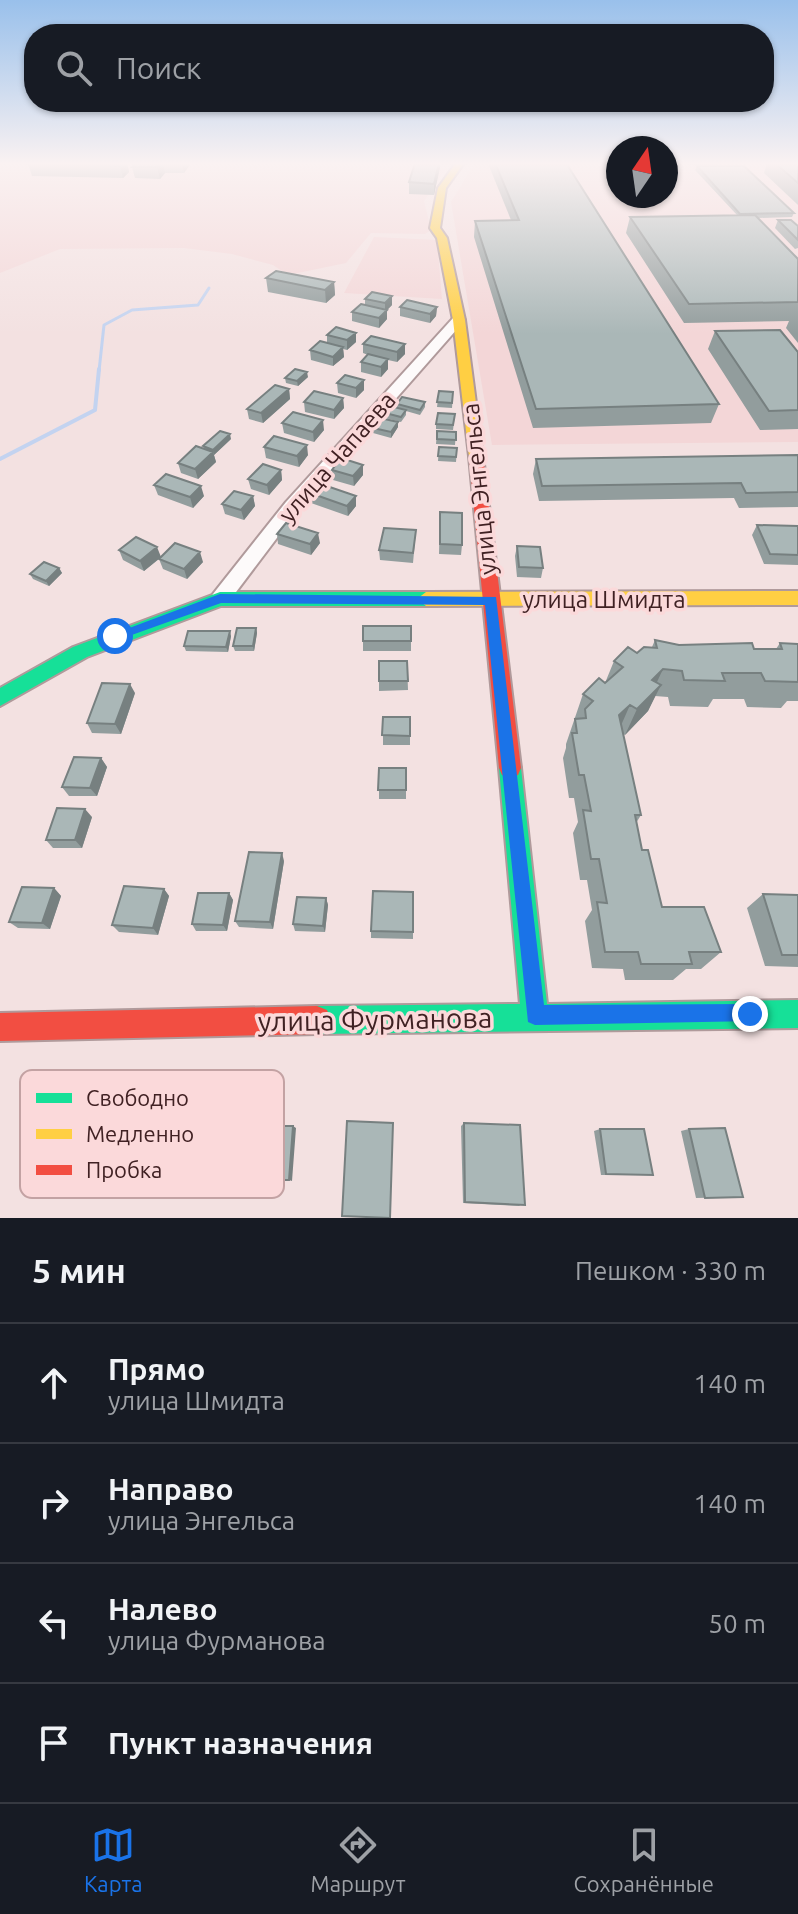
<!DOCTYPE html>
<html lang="ru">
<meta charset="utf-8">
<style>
body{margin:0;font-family:Ubuntu,sans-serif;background:#242831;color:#f1f3f6}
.compass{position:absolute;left:606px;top:136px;width:72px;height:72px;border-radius:50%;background:#171b24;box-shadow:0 2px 6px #0004;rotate:13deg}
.stop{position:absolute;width:24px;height:24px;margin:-18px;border:6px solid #1a73e8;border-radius:50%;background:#fff}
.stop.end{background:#1a73e8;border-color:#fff;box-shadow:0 2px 8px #0008}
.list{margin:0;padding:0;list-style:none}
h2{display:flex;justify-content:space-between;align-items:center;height:104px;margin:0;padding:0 32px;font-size:34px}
h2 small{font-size:26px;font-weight:400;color:#9ea1a6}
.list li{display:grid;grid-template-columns:52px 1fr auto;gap:24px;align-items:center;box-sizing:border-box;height:120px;padding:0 32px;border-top:2px solid #363941}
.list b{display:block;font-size:30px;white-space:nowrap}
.list p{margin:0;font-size:26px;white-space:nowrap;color:#9ea1a6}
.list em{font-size:26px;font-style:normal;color:#9ea1a6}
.icon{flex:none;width:44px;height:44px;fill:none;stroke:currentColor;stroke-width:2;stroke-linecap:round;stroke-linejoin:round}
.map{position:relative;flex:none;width:798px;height:1218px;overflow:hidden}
.search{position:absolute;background:#171b24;box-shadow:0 2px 6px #0004;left:24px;right:24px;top:24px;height:88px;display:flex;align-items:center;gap:20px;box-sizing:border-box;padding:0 28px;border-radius:32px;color:#9ea1a6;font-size:30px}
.sheet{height:584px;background:#171b24}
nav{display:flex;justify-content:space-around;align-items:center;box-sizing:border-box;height:112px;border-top:2px solid #363941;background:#171b24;font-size:22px;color:#9ea1a6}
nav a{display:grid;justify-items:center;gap:4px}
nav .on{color:#1a73e8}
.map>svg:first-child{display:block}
.built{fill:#f3d6d7}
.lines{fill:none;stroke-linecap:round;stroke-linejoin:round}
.stream-far1{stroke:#c3d3f0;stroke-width:3}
.stream{stroke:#c3d3f0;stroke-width:4}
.street-casing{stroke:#b09a9b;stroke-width:4}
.fast-casing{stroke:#b09a9b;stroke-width:4}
.slow-casing{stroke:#b09a9b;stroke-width:4}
.jam-casing{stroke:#b09a9b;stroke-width:4}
.street{fill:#fdfafa;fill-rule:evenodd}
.fast{fill:#16e098;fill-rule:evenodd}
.slow{fill:#ffcf43;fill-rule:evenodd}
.jam{fill:#f24e42;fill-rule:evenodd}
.wall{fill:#929d9d}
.shaded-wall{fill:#778080}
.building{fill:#aab7b7;stroke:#778080;stroke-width:2}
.route{fill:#1a73e8}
.labels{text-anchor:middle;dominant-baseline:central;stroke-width:7;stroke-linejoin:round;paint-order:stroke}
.street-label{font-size:24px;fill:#402123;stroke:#fbd9da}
.near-street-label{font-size:28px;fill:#402123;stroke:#fbd9da}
.key{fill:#fbd9da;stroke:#c3a2a3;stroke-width:2}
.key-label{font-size:22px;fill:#402123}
</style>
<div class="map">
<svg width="798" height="1218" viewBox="0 0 798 1218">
<rect width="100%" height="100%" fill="#f3e1e1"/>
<path class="built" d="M0 163H437V167L445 169 424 201 431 230 425 234 371 233 346 263 288 275 273 265 232 254 184 248 60 249 0 273Z
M475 163H618V196H666V163H798V442L492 445 451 202Z
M374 237 437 240 442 299 344 293Z"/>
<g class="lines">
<path class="stream-far1" d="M99 371 104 325 132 310 198 305 209 288"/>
<path class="stream" d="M0 459 95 410 99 369"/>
<g class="street-casing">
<path id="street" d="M454 317 465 320 298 510 227 604H213L210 599 213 594 286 502Z"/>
</g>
<g class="fast-casing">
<path id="fast" d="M220 592H426L435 599 426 606H221L87 657 0 706V688L73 647Z
M510 758 518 761 521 768 547 1004 798 1000V1028L317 1034 307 1030 303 1020 307 1010 317 1006 520 1004 499 768 502 761Z"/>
</g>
<g class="slow-casing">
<path id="slow" d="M456 163H464L446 188 440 228 447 238 465 320 483 456 476 460 469 456 453 320 437 238 430 228 438 188Z
M798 591V605L426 606 417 599 426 592Z"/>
</g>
<g class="jam-casing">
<path id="jam" d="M476 452 483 456 521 768 518 775 510 778 502 775 499 768 469 456Z
M317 1006 327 1010 331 1020 327 1030 317 1034 0 1041V1013Z"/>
</g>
<use href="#street" class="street"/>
<use href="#fast" class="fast"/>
<use href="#slow" class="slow"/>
<use href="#jam" class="jam"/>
</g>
<path class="wall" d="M127 163 129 172 123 178 32 176 28 164Z
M135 163H191L184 173H165L160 179 135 178 132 167Z
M415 163H440L434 195 409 194V182Z
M489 163H566L719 404 711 423 533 428 474 237 475 221 511 220 489 166Z
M686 163H762L687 165Z
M767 163H798V205L764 173Z
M697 166 794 213 792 217 758 218 798 259V343L786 328 789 321 684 323 626 233 630 217 737 215 695 170Z
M778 220 798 226V248L795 249 775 228Z
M266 278 334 282 335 295 326 303 268 292Z
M392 296V305L387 310V319L379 328 352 321V312L365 305V299Z
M400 307H437L436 316 430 323 400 316Z
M715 331 798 352V429L760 430 708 349Z
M327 335 356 342 347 350 343 349 344 357 333 366 311 360 310 350 327 343Z
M363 344 405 354 397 362 388 360V369L381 377 361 372V362L368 355 363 353Z
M308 377 298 386 286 383 285 378Z
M364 380V390L356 398 338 393 337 383Z
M289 389 290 399 263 423 249 419 247 409Z
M439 391 453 392 452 408 437 407Z
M343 398 344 408 334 419 305 412 304 402Z
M425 402V407L420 415 406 411V415L401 422 385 418V413L397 408V404Z
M455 414 453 430 436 429V424Z
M282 423 324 430 314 442 284 433Z
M398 427 391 438 373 433V428Z
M437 431 456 432 455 445 436 444Z
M231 439 214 455 216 462 198 479 181 473 178 463 204 449 203 446Z
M264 447 308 455 299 467 266 458Z
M439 447 457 448 456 462 438 461Z
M798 455V507L739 508 734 498 539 501 533 474 536 459Z
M281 470 282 480 269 495 251 489 248 479Z
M332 470 363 475 354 486 333 480Z
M154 485 204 496 193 508 158 495Z
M310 493 356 506 348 516 311 503Z
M253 496 255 506 244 520 225 514 222 504Z
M440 512 462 545 461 555 439 554Z
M757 525 798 526V565L764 564 752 535Z
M416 530 413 563 380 560 379 550Z
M277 534 320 543 311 555 278 544Z
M517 546 543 568 541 578 517 577 515 556Z
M119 550 161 557 203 562 187 579 163 569 159 559 144 571 123 560Z
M59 568 62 573 49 586 33 579 30 574Z
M411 626V651H363V641Z
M256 628 257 633 254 651H235L233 646Z
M231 636 228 652 186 651 184 646Z
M655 640 679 645 754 649H776L780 643 798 644V701H787L781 708 747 707 744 699H713L708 707 670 706 668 697 655 696 648 711 625 735 623 734 641 815 636 823 642 850 662 907 721 952 701 969H686L673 980H625L623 969 592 968 585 921 592 910 587 880H580L573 833 578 822 574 798H569L563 758 566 748V744L583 694 605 683 614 661 652 647Z
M379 661H407L408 690 379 691Z
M135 693 121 734 92 733 87 723Z
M383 717H410V745H383Z
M101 758 107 767 97 796H69L62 787Z
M379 768H406V799H379Z
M92 817 82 848H53L46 840Z
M284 861 273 929 239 927 235 921Z
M54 888 61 896 50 929 18 928 9 922Z
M164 889 169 896 158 935 119 932 112 925Z
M413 892V939L371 938V931Z
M229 893 233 900 227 931H196L192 924Z
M763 894 798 895V967L765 966 747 908Z
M326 898 328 905 325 932 295 931 293 924Z
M464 1123 520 1206 463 1203 461 1126Z
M600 1129 653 1175H601L594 1131Z
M689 1129 743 1197 696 1198 681 1131Z"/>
<path class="shaded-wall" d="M123 163H127L129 172 123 178 120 166Z
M160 163H163L165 173 160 179 157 167Z
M182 163H191L184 173Z
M439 163H440V168L434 195V184Z
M334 282 335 295 326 303 325 290Z
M392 296V305L385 312V303Z
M437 307 436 316 430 323V314Z
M387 310V319L379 328V318Z
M356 333V342L347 350V340Z
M405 344V354L397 362V352Z
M343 347 344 357 333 366V357Z
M388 359V369L381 377V367Z
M307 372 308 377 298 386 297 381Z
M364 380V390L356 398V388Z
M289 389 290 399 263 423 261 413Z
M343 398 344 408 334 419V410Z
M323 420 324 430 314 442 313 432Z
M398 422V427L391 438V432Z
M230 434 231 439 214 455 213 450Z
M307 445 308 455 299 467 297 456Z
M213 452 216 462 198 479 195 469Z
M363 465V475L354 486 353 476Z
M281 470 282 480 269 495 267 485Z
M201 486 204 496 193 508 190 497Z
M253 496 255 506 244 520 241 510Z
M356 496V506L348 516 347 506Z
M318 533 320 543 311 555 310 544Z
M157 547 161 557 144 571 140 561Z
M200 552 203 562 187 579 184 569Z
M59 568 62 573 49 586 46 581Z
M256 628 257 633 254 651 253 646Z
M230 631 231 636 228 652 226 647Z
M663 669 651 695 652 680Z
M130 684 135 693 121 734 115 724Z
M661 685 648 711 625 735 637 709Z
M630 705 619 730V715Z
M101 758 107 767 97 796 90 788Z
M85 809 92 817 82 848 75 840Z
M282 853 284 861 273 929 270 922Z
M54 888 61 896 50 929 42 923Z
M164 889 169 896 158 935 153 928Z
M229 893 233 900 227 931 223 925Z
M326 898 328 905 325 932 323 926Z
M150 1124 156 1127 143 1189 136 1188Z
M293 1126 296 1128 292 1181 289 1180Z"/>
<path class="building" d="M29 163H123L120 166 28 164Z
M135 163H160L157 167H132Z
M415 163H439L434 184 409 182Z
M495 163H566L719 404 536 409 475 221 519 220Z
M775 163H798V183Z
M697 166H744L794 213 740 214Z
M755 215 798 259V302L689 304 630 217Z
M778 220H791L798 226V240Z
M276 271 334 282 325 290 266 278Z
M372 292 392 296 385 303 365 299Z
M407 300 437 307 430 314 400 307Z
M361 304 387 310 379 318 352 312Z
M336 327 356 333 347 340 327 335Z
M780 330 798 352V410L769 411 715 331Z
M371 336 405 344 397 352 363 344Z
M320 341 343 347 333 357 310 350Z
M368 354 388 359 381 367 361 362Z
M295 369 307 372 297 381 285 378Z
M345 375 364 380 356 388 337 383Z
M275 385 289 389 261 413 247 409Z
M314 391 343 398 334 410 304 402Z
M439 391 453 392 452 403 437 402Z
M402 397 425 402 420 410 397 404Z
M390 406 406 410 401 417 385 413Z
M293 412 323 420 313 432 282 423Z
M438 413 455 414 453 425 436 424Z
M380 418 398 422 391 432 373 428Z
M220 431 230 434 213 450 203 446Z
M437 431 456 432V440L437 439Z
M274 436 307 445 297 456 264 447Z
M196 446 213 452 195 469 178 463Z
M439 447 457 448 456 457 438 456Z
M798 455V492L746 493 741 483 542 486 536 459Z
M341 458 363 465 353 476 332 470Z
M263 464 281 470 267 485 248 479Z
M166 474 201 486 190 497 154 485Z
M318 483 356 496 347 506 310 493Z
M234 491 253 496 241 510 222 504Z
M440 512 462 513V545L440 544Z
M286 523 318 533 310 544 277 534Z
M757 525 798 526V555L770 554Z
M384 528 416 530 413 553 379 550Z
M136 537 157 547 140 561 119 550Z
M175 543 200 552 184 569 159 559Z
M517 546 540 547 543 568 519 567Z
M44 562 59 568 46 581 30 574Z
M363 626H411V641H363Z
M237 628H256L253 646H233Z
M188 631H230L226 647 184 646Z
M655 640 679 645 752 643 754 649H782L780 643 798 644V682L765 681 761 673H722L725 681 684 680 682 671 663 669 652 680 661 685 637 709 630 705 619 715 641 815H635L642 850H648L662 907H704L721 952H689L692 964H641L638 952H605L597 902 607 903 599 859H591L583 810 591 811 584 775H579L572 733H577L575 719 586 718 585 709 593 701 583 694 599 678 605 683 623 667 614 661 628 647 637 653 644 647 657 648Z
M379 661H407L408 681H379Z
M102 683 130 684 115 724 87 723Z
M383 717H410V736L382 735Z
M74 757 101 758 90 788 62 787Z
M379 768H406V790H378Z
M57 808 85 809 75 840H46Z
M249 852 282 853 270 922 235 921Z
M124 886 164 889 153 928 112 925Z
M22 887 54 888 42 923 9 922Z
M373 891 413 892V932L371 931Z
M198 893H229L223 925 192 924Z
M763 894 798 895V955H782Z
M297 897 326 898 323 926 293 924Z
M347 1121 393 1123 390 1218 342 1216Z
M464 1123 520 1125 525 1205 465 1202Z
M255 1126H293L289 1180H248Z
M725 1128 743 1197 705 1198 689 1129Z
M600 1129H644L653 1175 606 1174Z"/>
<linearGradient id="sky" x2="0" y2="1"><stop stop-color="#99c0eb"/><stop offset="0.49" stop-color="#faf2f2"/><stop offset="1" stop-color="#faf2f2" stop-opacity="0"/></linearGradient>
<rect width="798" height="334" fill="url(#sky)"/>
<path class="route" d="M220 594 496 597 544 1005 750 1004 757 1007 760 1014 757 1021 535 1025 528 1022 485 605 221 603 115 641 108 636Z"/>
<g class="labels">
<g class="street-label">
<text transform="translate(337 457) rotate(-49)">улица Чапаева</text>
<text transform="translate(479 489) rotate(-96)">улица Энгельса</text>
<text x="604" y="599">улица Шмидта</text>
</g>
<g class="near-street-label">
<text transform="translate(375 1019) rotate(-1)">улица Фурманова</text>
</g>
</g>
<rect x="20" y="1070" width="264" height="128" rx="12" class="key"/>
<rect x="36" y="1093" width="36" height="10" fill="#16e098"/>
<rect x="36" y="1129" width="36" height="10" fill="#ffcf43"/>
<rect x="36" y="1165" width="36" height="10" fill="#f24e42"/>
<g class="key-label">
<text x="86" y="1106">Свободно</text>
<text x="86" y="1142">Медленно</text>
<text x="86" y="1178">Пробка</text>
</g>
</svg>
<svg class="compass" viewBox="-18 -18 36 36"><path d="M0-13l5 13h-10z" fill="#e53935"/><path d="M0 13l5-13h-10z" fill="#9ea1a6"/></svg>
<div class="stop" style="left:115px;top:636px"></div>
<div class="stop end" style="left:750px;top:1014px"></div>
<div class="search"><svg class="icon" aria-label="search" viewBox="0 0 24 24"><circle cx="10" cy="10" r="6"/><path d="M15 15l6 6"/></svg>Поиск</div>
</div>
<section class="sheet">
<h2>5 мин<small>Пешком · 330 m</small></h2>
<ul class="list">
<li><svg class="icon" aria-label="ahead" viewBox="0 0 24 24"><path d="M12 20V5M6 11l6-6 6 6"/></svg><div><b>Прямо</b><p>улица Шмидта</p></div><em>140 m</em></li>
<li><svg class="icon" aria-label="right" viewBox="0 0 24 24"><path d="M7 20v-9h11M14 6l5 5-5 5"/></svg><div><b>Направо</b><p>улица Энгельса</p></div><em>140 m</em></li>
<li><svg class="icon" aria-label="left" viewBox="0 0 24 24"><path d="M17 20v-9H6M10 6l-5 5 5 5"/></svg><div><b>Налево</b><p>улица Фурманова</p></div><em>50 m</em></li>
<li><svg class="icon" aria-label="arrive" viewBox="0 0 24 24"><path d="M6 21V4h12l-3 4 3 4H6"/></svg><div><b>Пункт назначения</b></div></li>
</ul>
</section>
<nav>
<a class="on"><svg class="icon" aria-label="map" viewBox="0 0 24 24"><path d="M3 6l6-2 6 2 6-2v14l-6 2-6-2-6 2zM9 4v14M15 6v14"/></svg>Карта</a>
<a><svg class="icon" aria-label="directions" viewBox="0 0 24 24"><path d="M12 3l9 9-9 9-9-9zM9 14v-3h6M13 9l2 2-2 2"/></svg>Маршрут</a>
<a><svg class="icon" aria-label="saved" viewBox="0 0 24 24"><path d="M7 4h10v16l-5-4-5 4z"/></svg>Сохранённые</a>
</nav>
